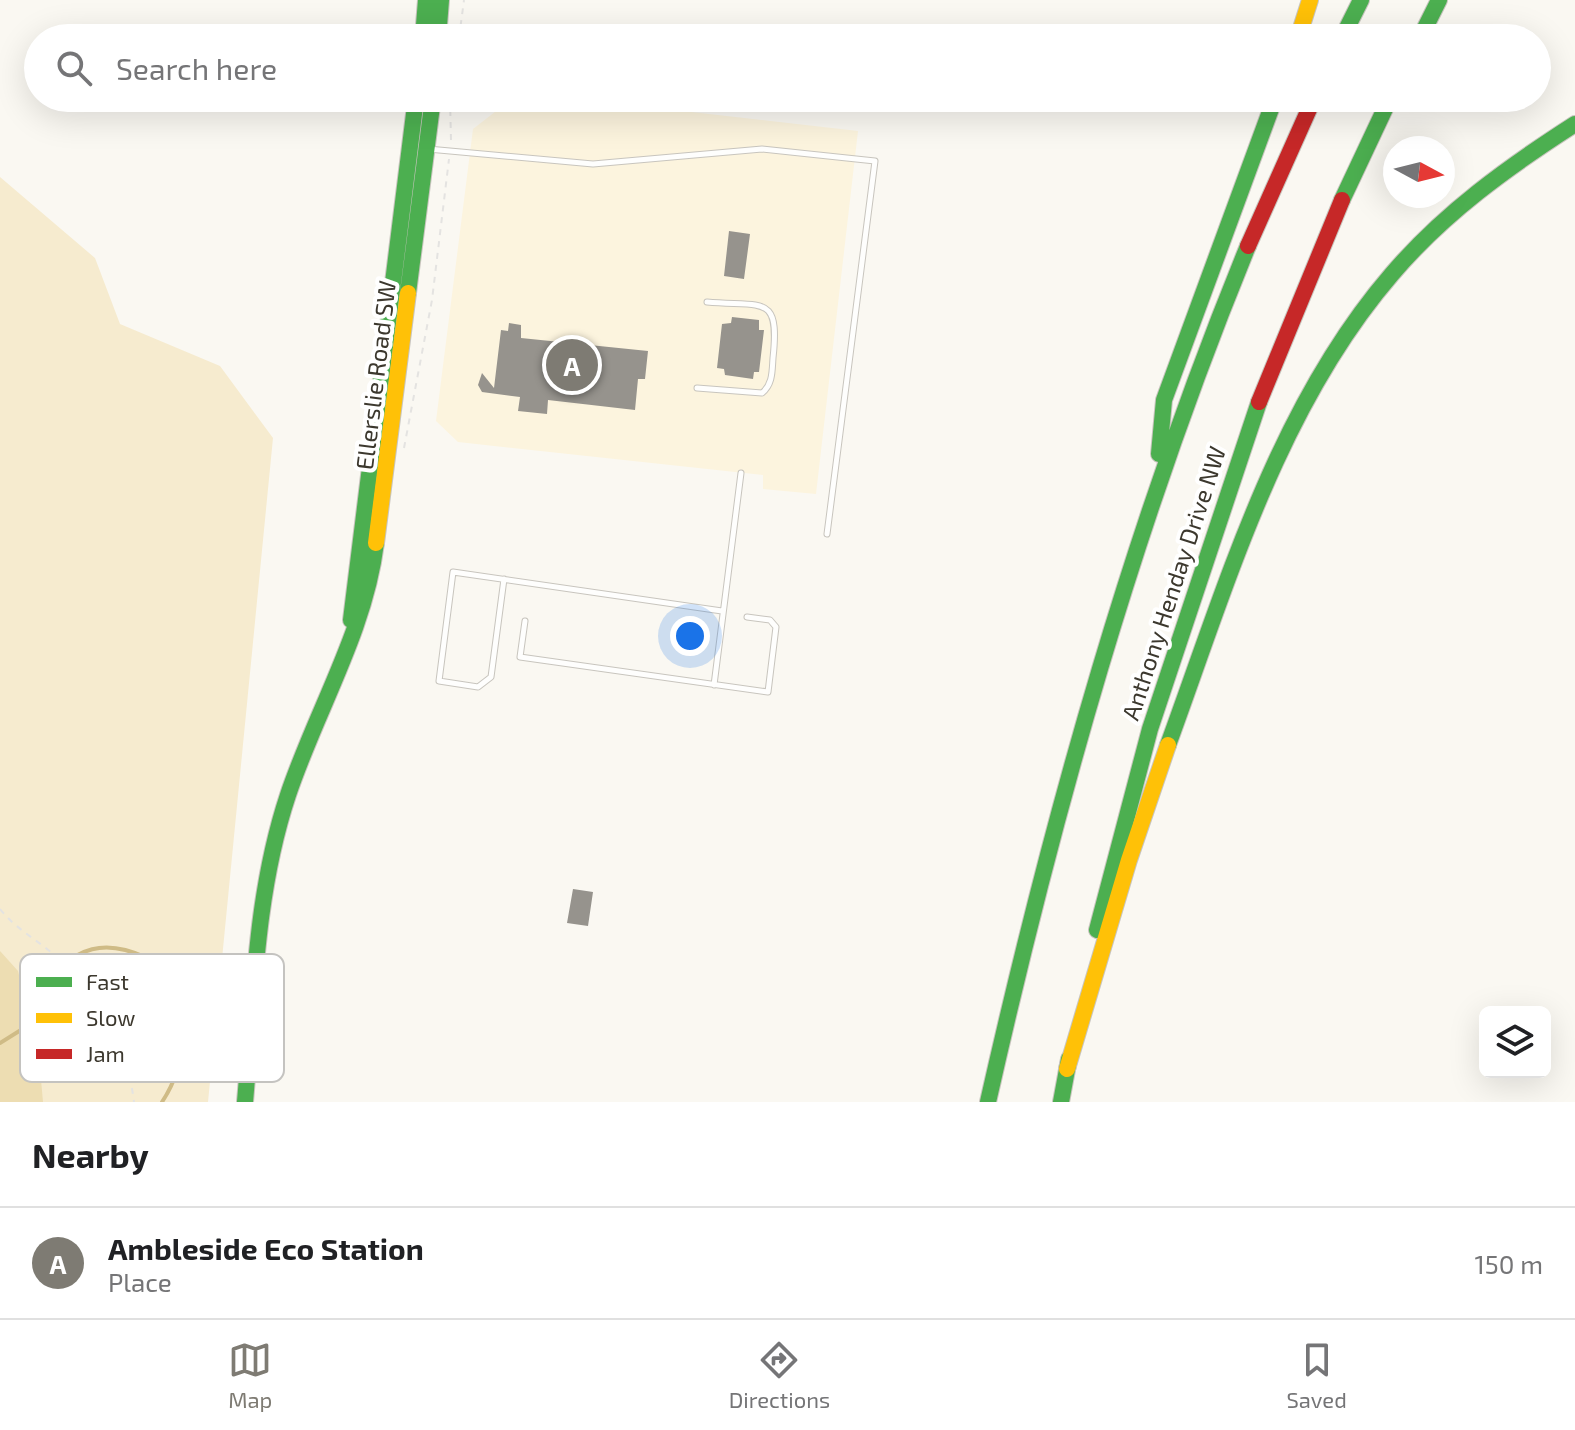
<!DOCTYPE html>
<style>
body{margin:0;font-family:"Exo 2",sans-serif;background:#f6f6f6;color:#202124}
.controls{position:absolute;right:24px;bottom:24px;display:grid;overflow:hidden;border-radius:12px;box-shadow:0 8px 32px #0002}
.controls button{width:72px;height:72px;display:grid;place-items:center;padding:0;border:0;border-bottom:2px solid #e0e0e0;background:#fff;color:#202124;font:40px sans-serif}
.compass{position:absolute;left:1383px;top:136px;width:72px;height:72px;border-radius:50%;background:#fff;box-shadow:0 8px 32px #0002;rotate:97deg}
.you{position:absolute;left:690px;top:636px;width:28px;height:28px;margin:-20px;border:6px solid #fff;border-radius:50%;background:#1a73e8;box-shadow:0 0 0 12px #1a73e833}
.badge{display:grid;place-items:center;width:52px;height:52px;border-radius:50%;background:#7e7b73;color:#fff;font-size:26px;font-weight:700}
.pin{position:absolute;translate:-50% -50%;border:4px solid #fff;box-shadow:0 2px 8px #0006}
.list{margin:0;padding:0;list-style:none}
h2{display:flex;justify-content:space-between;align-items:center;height:104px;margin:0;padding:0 32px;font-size:34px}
h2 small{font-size:26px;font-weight:400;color:#757577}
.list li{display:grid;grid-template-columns:52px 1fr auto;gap:24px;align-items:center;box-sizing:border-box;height:112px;padding:0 32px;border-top:2px solid #e0e0e0}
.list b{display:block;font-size:30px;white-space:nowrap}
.list p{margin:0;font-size:26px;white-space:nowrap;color:#757577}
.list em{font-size:26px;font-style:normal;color:#757577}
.icon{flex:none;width:44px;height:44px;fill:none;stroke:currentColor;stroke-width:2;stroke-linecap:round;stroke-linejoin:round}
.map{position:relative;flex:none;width:1575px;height:1102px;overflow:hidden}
.search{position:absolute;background:#fff;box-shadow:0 8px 32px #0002;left:24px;right:24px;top:24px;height:88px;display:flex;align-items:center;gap:20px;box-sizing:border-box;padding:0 28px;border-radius:44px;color:#757577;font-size:30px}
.sheet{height:216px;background:#fff}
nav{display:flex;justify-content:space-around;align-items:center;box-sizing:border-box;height:112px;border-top:2px solid #e0e0e0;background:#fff;font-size:22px;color:#757577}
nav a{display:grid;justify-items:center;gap:4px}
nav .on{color:#7e7b73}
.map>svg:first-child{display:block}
.built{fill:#fcf4de}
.green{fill:#f6ebcf}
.forest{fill:#edddb2}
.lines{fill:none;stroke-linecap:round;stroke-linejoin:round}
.stream{stroke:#cfbb86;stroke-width:4}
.building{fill:#96938d}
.lane-casing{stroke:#c8c5be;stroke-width:7}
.fast-casing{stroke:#c8c5be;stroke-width:18}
.slow-casing{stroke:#c8c5be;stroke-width:18}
.jam-casing{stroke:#c8c5be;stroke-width:18}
.path{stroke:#e4e3e1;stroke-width:2;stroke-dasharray:6 6;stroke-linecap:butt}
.lane{stroke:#fefefd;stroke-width:5}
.fast{stroke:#4caf50;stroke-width:16}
.slow{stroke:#ffc107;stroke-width:16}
.jam{stroke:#c62828;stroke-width:16}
.labels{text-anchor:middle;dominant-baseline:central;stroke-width:8;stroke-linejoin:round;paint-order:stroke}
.street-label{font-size:24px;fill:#3c382e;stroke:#fff}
.key{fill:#fff;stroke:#c4c3c0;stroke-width:2}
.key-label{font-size:22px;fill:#3c382e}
</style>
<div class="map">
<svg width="1575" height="1102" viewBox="0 0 1575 1102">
<rect width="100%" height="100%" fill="#faf8f2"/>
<path class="built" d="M513 98H568L858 131 816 494 763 489V475L458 442 436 421 473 129Z"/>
<path class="green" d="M0 177 95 258 120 324 220 366 273 438 208 1102H0Z"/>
<path class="forest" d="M0 951 18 971 39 1057 43 1102H0Z"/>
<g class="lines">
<path class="stream" d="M0 1043 32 1023 29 997C78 945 102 931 168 969 184 1017 191 1058 162 1102"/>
</g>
<path class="building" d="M729 231 750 234 744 279 724 276Z
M732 317 759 320V330H764L759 372H754L753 379 725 375 724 369 717 368 722 324 731 323Z
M509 323 521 325V338L648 351 645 379H638L635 410 548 400 547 414 518 411 520 397 482 392 478 385 482 373 494 388 501 330 508 331Z
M573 889 593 892 588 926 567 923Z"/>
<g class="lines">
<g class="lane-casing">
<path id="lane" d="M428 149 593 164 762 149 875 161 827 534
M697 388 762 393C773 384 772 371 773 358 780 293 763 307 707 302
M504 579 491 677 478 687 439 681 453 572 722 611
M525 621 520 657 768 692 776 627 770 620 747 617
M714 685 741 473"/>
</g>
<g class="fast-casing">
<path id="fast" d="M423 38 426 0
M438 38 441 0
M1342 38 1361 0
M1420 38 1439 0
M1342 200 1390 98
M408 293 433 98
M1159 454 1164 400 1275 98
M351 620 416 98
M1168 745C1227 584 1278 406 1392 274 1444 213 1508 167 1575 124
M1097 930 1150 729 1259 402
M245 1102C254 999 255 894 288 795 316 711 365 632 376 543
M988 1102C1054 810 1134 524 1248 246
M1061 1102 1069 1059"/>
</g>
<g class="slow-casing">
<path id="slow" d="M1298 38 1310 0
M376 543 408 293
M1067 1069 1129 860 1168 745"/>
</g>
<g class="jam-casing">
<path id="jam" d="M1248 246 1314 98
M1259 402 1342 200"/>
</g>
<path class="path" d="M459 38 464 0
M450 98 451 141
M404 448 432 300 449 159
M0 909C15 928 34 938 52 953 96 992 127 1044 134 1102"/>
<use href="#lane" class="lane"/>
<use href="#fast" class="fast"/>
<use href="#slow" class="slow"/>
<use href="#jam" class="jam"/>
</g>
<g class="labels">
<g class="street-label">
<text transform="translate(375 375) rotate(-83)">Ellerslie Road SW</text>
<text transform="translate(1173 583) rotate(-72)">Anthony Henday Drive NW</text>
</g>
</g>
<rect x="20" y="954" width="264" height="128" rx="12" class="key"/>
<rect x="36" y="977" width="36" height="10" fill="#4caf50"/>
<rect x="36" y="1013" width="36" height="10" fill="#ffc107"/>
<rect x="36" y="1049" width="36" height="10" fill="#c62828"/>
<g class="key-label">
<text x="86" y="990">Fast</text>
<text x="86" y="1026">Slow</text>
<text x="86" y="1062">Jam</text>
</g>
</svg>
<div class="controls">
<button><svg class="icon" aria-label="layers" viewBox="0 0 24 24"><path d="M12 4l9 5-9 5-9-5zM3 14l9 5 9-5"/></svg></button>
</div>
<svg class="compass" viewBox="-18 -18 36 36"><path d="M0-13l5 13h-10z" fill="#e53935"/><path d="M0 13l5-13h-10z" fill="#757577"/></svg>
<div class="you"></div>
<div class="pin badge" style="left:572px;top:365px">A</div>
<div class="search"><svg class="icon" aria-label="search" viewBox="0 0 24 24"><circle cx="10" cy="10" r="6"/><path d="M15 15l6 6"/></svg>Search here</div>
</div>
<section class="sheet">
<h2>Nearby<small></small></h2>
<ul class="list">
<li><span class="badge">A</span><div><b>Ambleside Eco Station</b><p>Place</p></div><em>150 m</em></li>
</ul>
</section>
<nav>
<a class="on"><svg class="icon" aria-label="map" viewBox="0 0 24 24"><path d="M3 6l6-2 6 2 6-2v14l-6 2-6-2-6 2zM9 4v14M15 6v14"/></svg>Map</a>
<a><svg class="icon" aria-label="directions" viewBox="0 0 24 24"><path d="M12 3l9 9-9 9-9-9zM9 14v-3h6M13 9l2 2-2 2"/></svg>Directions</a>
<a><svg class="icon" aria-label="saved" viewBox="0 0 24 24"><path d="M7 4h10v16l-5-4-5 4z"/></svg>Saved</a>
</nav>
